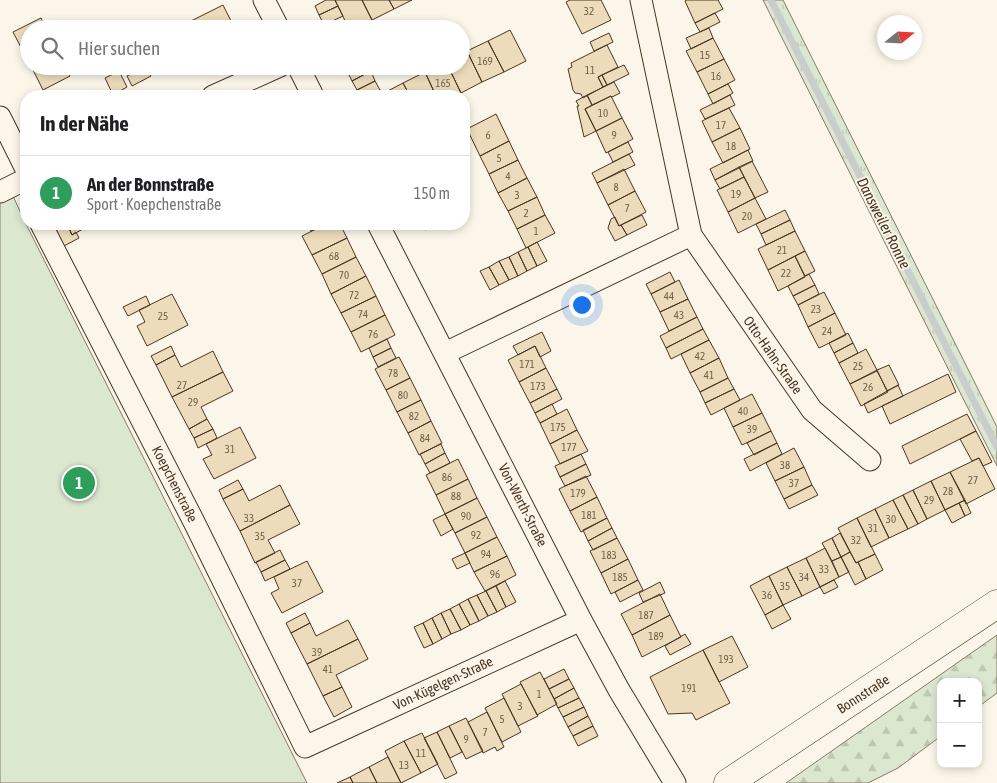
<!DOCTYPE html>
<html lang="de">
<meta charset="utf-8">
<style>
body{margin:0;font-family:"Asap Condensed",sans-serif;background:#f6f6f6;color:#202124}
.controls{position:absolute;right:15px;bottom:15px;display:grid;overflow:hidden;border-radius:10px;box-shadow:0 2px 8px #0003}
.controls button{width:45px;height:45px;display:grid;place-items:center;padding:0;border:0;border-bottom:1px solid #e0e0e0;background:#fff;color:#202124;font:25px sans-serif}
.compass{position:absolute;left:877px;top:15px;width:45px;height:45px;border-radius:50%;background:#fff;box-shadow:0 2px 8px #0003;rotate:72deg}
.you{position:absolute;left:581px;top:304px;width:18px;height:18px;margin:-12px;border:4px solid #fff;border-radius:50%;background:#1a73e8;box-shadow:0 0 0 8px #1a73e833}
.badge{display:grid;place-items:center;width:32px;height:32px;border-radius:50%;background:#c62828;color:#fff;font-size:16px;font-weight:700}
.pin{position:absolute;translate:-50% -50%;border:2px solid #fff;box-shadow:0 1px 5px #0006}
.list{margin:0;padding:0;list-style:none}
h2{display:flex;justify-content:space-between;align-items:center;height:65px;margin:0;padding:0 20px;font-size:21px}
h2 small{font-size:16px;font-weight:400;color:#757577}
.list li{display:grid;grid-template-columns:32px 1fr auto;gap:15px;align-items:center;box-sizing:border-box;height:75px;padding:0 20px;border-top:1px solid #e0e0e0}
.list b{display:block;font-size:19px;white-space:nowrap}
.list p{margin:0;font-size:16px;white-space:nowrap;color:#757577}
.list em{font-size:16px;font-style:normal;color:#757577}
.icon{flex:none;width:28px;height:28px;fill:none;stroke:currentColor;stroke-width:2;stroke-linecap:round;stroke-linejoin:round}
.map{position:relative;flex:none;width:997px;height:783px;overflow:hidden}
.search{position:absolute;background:#fff;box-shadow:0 2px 8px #0003;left:20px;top:20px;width:450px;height:55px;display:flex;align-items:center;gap:12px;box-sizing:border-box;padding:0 18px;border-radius:28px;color:#757577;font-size:19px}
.panel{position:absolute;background:#fff;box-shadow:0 2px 8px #0003;left:20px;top:90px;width:450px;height:140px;border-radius:20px}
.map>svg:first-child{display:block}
.grass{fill:url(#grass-tufts);stroke:#887966}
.forest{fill:url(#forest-firs);stroke:#887966}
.garden{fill:#dce7d0;stroke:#887966}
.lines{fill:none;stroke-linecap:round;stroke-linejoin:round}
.stream{stroke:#c9cecd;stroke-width:7}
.building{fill:#ecdcbc;stroke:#4a3520}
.street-casing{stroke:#4a3520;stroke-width:23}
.secondary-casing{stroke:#4a3520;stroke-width:29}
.street{stroke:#fbf6e9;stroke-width:21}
.secondary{stroke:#fbf6e9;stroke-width:28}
.labels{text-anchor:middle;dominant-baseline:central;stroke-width:4;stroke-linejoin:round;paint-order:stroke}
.number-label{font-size:11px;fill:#725f47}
.street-label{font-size:14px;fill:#4a3520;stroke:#fbf6e9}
.water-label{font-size:15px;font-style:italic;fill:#4a3520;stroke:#fbf6e9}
</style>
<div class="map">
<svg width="997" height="783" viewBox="0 0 997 783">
<defs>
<pattern id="grass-tufts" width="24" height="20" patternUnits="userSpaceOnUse" patternTransform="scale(1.25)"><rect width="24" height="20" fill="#dce7d0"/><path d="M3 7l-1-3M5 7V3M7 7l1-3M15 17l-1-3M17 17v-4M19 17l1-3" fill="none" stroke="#bec7b2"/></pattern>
<pattern id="forest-firs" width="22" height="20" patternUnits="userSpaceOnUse" patternTransform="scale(1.25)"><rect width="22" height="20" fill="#dce7d0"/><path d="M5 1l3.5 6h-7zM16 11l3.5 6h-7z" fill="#bec7b2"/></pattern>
</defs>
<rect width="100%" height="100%" fill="#fbf6e9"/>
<path class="grass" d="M763 0H783L997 427V466Z"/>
<path class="forest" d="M997 635V693L978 707V682H941V736L898 768 868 783H786Z"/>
<path class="garden" d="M13 196 26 224 307 783H0V202Z"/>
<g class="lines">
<path class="stream" d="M771 0 997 447"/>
</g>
<path class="building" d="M326 0H335L338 6 319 15 315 6Z
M335 0H362L372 20 355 29H349Z
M362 0H389L394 9 372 20Z
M389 0H412L394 9Z
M570 0H601L611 20 582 34 566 2Z
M686 0H718L723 9 695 23 685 1Z
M223 5 235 29H175Z
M338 6 343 16 324 25 319 15Z
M715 13 720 22 700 32 695 23Z
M41 18 46 29H29V63L13 32Z
M709 28 713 38 691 49 686 38Z
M510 30 526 61 504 72 488 41Z
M609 33 613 42 594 51 590 42Z
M713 38 724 59 697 72 686 51Z
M488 41 504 72 482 82 467 51Z
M607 45 618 67 598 77 603 87 583 98 581 94 575 93 573 90 568 69 572 67 571 63Z
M467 51 482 82 461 93 448 66H461V54Z
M724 59 735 80 708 94 697 72Z
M624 65 629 74 607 85 602 75Z
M31 66H65L70 76 43 90Z
M357 66H368L371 71 352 81 347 71Z
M437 66H448L461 93 455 96H436L425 72Z
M146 67 151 76 132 86 127 76Z
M119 71 127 87 113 95 105 78Z
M371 71 375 81 357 90 352 81Z
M425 72 436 96H410L403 83Z
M602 75 607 85 603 87 598 77Z
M375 81 380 90 369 96H360L357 90Z
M614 82 620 93 612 97 611 96 592 105 587 95Z
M403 83 410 96H383L382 94Z
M728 84 733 93 713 104 708 94Z
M380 90 383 96H369Z
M587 95 592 105 585 109 596 131 584 137 577 106H579L576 101Z
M730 95 735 105 705 119 700 110Z
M611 96 622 118 596 131 585 109Z
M729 108 740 128 712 142 702 121Z
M496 114 509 141 480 156 467 129Z
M622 118 633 139 606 153 596 131Z
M740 128 750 149 723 163 712 142Z
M509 141 518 160 489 174 480 156Z
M628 142 633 152 613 162 608 152Z
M748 150 753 161 715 180 710 169Z
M629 154 635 165 597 183 592 173Z
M518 160 527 178 498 193 489 174Z
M752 161 768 192 755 198 739 167Z
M739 167 744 177 720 189 715 180Z
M624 169 635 191 608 205 597 183Z
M744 177 755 198 728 212 717 190Z
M527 178 537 197 508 211 498 193Z
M635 191 646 212 619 226 608 205Z
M537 197 545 215 517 229 508 211Z
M755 198 766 219 738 233 728 212Z
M785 210 790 220 761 234 756 224Z
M545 215 555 233 526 248 517 229Z
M642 215 647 225 627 235 621 225Z
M615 217 619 226 621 225 627 235 615 241 608 228 611 219Z
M790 220 795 231 766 245 761 234Z
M53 224H67L72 235 76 232 79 238 64 246Z
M67 224H81L83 229 72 235Z
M81 224H97L84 230Z
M308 224H326L311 231Z
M326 224H340L347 238 312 255 302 236Z
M422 224H438L425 230Z
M795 231 805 251 768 270 758 249Z
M347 238 356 257 322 274 312 255Z
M537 242 547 261 537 266 528 247Z
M528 247 537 266 527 271 518 252Z
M805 251 815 271 805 276 795 256Z
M518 252 527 271 518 276 509 257Z
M795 256 805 277 778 291 768 270Z
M356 257 366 276 331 294 322 274Z
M509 257 518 276 509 280 499 261Z
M499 261 509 280 499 285 489 267Z
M489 267 499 285 490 290 480 271Z
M670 272 675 282 651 294 646 284Z
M809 274 815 285 793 296 788 286Z
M366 276 376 296 341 313 331 294Z
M679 280 688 299 660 312 651 294Z
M815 285 819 294 798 305 793 296Z
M824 292 835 313 808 327 798 305Z
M172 294 188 325 147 346 137 326 145 322 139 310Z
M146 296 150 305 128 316 123 307Z
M376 296 385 315 351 332 341 313Z
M688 299 697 317 669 331 660 312Z
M835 313 846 335 819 348 808 327Z
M385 315 395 335 361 352 351 332Z
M697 317 703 329 666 348 660 336Z
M703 329 709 340 671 359 666 348Z
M542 332 551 351 540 357 535 346 518 355 513 346Z
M848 333 853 343 834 353 829 343Z
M387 339 391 348 373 357 369 348Z
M709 340 719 358 690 373 681 354Z
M853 343 858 353 839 363 834 353Z
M171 346 175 355 156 365 151 356Z
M535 346 546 368 519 382 508 360Z
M391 348 396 358 378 367 373 357Z
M866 349 877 370 850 384 839 363Z
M213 351 223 372 172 397 156 365 175 355 181 367Z
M399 357 410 378 386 390 375 369Z
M719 358 728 378 700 392 690 373Z
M889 365 899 385 887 391 877 370Z
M546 368 557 389 530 403 519 382Z
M877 371 888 392 861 406 850 384Z
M223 372 233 391 201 407 207 419 189 429 172 397Z
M948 374 956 392 890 424 882 406Z
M410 378 421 400 397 412 386 390Z
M728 378 734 389 705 403 700 392Z
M898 385 903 396 868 413 864 404Z
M557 389 562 399 535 413 530 403Z
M734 389 740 400 711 415 705 403Z
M752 394 762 413 733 427 724 408Z
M421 400 431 421 408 433 397 412Z
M552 404 557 414 540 423 535 413Z
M567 409 577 430 550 444 540 423Z
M762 413 771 431 742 445 733 427Z
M967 414 976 431 910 464 902 446Z
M207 419 213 429 194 438 189 429Z
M431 421 442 443 419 455 408 433Z
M240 427 256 458 214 479 203 459 212 455 206 444Z
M213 429 217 438 198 448 194 438Z
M577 430 588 451 560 464 550 444Z
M771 431 777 443 754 455 747 443Z
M976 431 992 462 983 466 979 458 972 461 960 439Z
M777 443 782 454 750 471 744 459Z
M441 444 445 453 425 464 420 454Z
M794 448 804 467 775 481 766 463Z
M445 453 450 463 430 473 425 464Z
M581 454 586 464 560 477 555 466Z
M979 458 995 489 966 504 950 472Z
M458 459 468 479 436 495 426 475Z
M586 464 591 475 565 486 560 477Z
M804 467 812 485 784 499 775 481Z
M950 472 965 500 945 510 931 481Z
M586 476 597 497 570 511 559 489Z
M468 479 477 498 445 514 436 495Z
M238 480 243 489 223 499 219 490Z
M931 481 945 510 927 519 913 490Z
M280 485 290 505 240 531 223 499 243 489 249 501Z
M812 485 818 495 789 509 784 499Z
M913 490 927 519 918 524 903 495Z
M903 495 918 524 908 529 893 500Z
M597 497 607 518 581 532 570 511Z
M477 498 487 517 455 533 445 514Z
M893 500 908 529 889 538 875 509Z
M965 500 971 513 965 516 959 503Z
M959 503 965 516 952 523 945 510Z
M290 505 300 524 268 540 275 553 255 563 240 531Z
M875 509 889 538 871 547 857 518Z
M445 514 453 529 441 536 433 520Z
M487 517 497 537 465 553 455 533Z
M607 518 612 528 588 541 583 530Z
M857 518 875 554 856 563 838 528Z
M612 528 617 538 593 550 588 541Z
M840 533 850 552 841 557 832 538Z
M497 537 507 556 474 572 465 553Z
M617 538 628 559 601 573 590 551Z
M832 538 841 557 832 561 822 543Z
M825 548 839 577 820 587 806 558Z
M280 550 285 560 261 572 256 562Z
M850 552 856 563 858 562 866 579 855 585 841 557Z
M465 553 470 563 457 569 452 559Z
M875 554 883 570 866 579 858 562Z
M507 556 516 575 485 591 474 572Z
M841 557 849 572 839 577 832 561Z
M806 558 820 587 802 596 787 567Z
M628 559 638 580 611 594 601 573Z
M285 560 290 569 265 581 261 572Z
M307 561 323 592 282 613 271 593 279 589 274 577Z
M787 567 802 596 783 605 769 576Z
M769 576 783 605 765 615 750 586Z
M638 580 643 590 620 602 615 592Z
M834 580 838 587 824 594 820 587Z
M505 581 516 602 506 607 496 586Z
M660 582 665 593 643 602 639 593Z
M496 586 506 607 497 612 486 591Z
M486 591 497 612 488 616 477 595Z
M660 594 670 615 632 635 621 614Z
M477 595 488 616 479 621 468 599Z
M468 599 479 621 470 625 459 604Z
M459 604 470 625 461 630 450 609Z
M783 605 791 619 772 629 765 615Z
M450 609 461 630 451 634 441 613Z
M305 613 310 623 291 633 286 623Z
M441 613 451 634 442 639 432 618Z
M670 615 681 637 642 657 632 635Z
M432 618 442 639 433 644 423 623Z
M348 620 358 639 307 664 291 633 310 623 316 636Z
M423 623 433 644 424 648 414 627Z
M685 634 691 644 670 655 665 646Z
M732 636 748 667 719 682 703 650Z
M358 639 368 659 336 675 342 687 323 696 307 664Z
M703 650 730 703 696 720 692 713 668 714 650 677Z
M564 669 569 679 549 689 544 679Z
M540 672 557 704 537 715 520 682Z
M569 679 574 688 554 699 549 689Z
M521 684 538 716 518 726 502 694Z
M342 687 352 707 334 717 323 696Z
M574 688 579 698 558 708 554 699Z
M504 698 521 732 502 742 485 708Z
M579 698 584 707 563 717 558 708Z
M584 707 588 716 568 727 563 717Z
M487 712 504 747 497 751 495 747 483 753 468 722Z
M588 716 593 726 573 736 568 727Z
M466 718 483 751 466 759 449 726Z
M449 726 462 752 450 758 437 732Z
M593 726 598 736 578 746 573 736Z
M437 732 457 773 445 779 424 738Z
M422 733 438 764 421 773 404 741Z
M404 741 421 773 401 783 385 751Z
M388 757 401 783H377L369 767Z
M369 767 377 783H353L350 777Z
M350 777 353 783H337Z"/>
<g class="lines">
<g class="street-casing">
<path id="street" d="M264 0 279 29
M641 0 691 235 812 410 870 460
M298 66 313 96
M213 96 280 66
M0 117 26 169
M0 192 26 179
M41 224 194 522 305 747 581 620
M378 224 581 620 619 690 675 783
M445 353 691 235"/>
</g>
<g class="secondary-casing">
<path id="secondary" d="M728 783 997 604"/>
</g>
<use href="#street" class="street"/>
<use href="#secondary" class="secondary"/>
</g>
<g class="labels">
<g class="number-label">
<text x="589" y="11">32</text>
<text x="705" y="55">15</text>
<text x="485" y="61">169</text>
<text x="590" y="70">11</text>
<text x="716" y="76">16</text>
<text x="443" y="83">165</text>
<text x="603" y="113">10</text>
<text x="721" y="125">17</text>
<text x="488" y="135">6</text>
<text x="614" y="135">9</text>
<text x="731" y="146">18</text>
<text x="499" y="158">5</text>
<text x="508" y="176">4</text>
<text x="616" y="187">8</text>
<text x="736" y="194">19</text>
<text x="517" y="195">3</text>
<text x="627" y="208">7</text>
<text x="526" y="213">2</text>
<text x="747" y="216">20</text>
<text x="536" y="231">1</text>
<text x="782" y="250">21</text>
<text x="334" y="256">68</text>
<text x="786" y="273">22</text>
<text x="344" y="275">70</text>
<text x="354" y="295">72</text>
<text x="669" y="296">44</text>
<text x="816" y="309">23</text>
<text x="363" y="314">74</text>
<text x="679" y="315">43</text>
<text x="163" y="316">25</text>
<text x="827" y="331">24</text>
<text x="373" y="334">76</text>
<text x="700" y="356">42</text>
<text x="527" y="364">171</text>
<text x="858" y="366">25</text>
<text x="393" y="373">78</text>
<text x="709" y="375">41</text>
<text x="182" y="385">27</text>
<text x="538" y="386">173</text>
<text x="868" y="387">26</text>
<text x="403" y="395">80</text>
<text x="193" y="402">29</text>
<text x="743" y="411">40</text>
<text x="414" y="416">82</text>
<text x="558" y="427">175</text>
<text x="752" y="429">39</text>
<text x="425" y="438">84</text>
<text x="569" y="447">177</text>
<text x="230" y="449">31</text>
<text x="785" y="465">38</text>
<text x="447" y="477">86</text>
<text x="973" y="480">27</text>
<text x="794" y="483">37</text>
<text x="948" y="491">28</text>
<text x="578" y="493">179</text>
<text x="456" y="496">88</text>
<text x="929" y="500">29</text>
<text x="589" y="515">181</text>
<text x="466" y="516">90</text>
<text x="249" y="518">33</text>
<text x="891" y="519">30</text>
<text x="873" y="528">31</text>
<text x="476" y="535">92</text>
<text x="260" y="536">35</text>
<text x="856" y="540">32</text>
<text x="486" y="554">94</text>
<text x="609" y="555">183</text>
<text x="824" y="569">33</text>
<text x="495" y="574">96</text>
<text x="620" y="577">185</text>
<text x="804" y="577">34</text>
<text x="297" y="583">37</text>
<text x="785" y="586">35</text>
<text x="767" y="595">36</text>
<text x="646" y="615">187</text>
<text x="656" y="636">189</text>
<text x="317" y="652">39</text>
<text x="726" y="659">193</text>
<text x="328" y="669">41</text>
<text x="689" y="688">191</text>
<text x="539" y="694">1</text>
<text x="520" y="706">3</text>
<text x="502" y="719">5</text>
<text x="485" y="732">7</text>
<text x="466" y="739">9</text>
<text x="421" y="753">11</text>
<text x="404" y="765">13</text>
</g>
<g class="street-label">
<text transform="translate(773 355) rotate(55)">Otto-Hahn-Straße</text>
<text transform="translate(175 484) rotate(63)">Koepchenstraße</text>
<text transform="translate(523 505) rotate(63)">Von-Werth-Straße</text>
<text transform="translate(443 683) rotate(-25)">Von-Kügelgen-Straße</text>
<text transform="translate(863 694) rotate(-33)">Bonnstraße</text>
</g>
<g class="water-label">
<text transform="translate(884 223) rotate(63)">Dansweiler Ronne</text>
</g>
</g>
</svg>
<div class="controls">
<button>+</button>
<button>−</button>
</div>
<svg class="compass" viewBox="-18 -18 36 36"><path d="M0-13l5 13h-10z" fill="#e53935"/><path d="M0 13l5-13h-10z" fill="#757577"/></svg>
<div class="you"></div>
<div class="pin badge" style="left:79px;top:483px;background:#2e9e5b">1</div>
<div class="search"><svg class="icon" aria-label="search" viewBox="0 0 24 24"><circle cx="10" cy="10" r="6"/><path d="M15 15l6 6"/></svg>Hier suchen</div>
<section class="panel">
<h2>In der Nähe<small></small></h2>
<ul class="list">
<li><span class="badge" style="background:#2e9e5b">1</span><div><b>An der Bonnstraße</b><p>Sport · Koepchenstraße</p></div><em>150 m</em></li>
</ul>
</section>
</div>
